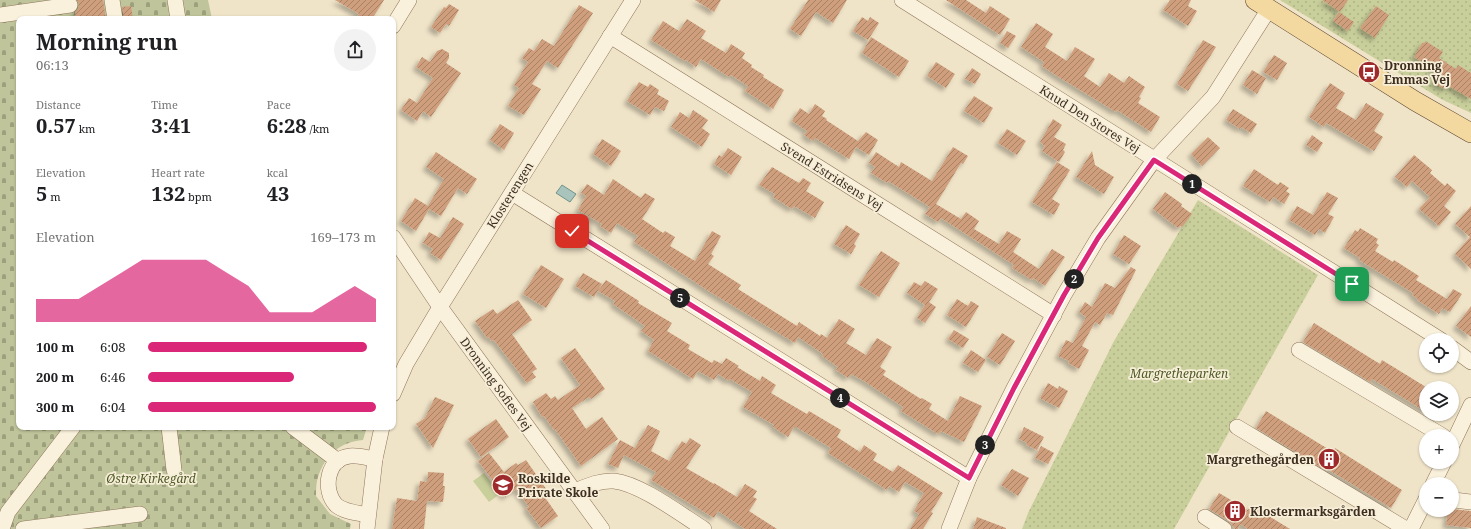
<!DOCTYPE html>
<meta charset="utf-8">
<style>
body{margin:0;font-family:"Noto Serif",serif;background:#f2f2f2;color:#202124;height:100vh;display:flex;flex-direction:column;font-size:15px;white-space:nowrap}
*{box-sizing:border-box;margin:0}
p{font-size:13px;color:#757577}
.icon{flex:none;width:22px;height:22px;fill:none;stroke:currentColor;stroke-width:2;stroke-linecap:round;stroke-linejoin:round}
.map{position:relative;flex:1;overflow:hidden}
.panel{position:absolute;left:16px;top:16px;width:380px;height:414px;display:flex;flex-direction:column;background:#fff;border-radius:8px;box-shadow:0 1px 3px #0004}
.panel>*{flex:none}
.tools{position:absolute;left:1419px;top:333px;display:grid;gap:8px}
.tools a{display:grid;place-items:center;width:40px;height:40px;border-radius:50%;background:#fff;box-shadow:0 1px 3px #0004;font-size:20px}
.pin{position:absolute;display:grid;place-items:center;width:34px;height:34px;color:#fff;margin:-17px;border-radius:8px;box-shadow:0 2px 6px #0006}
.km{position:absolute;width:20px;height:20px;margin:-10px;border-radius:50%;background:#222;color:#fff;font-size:11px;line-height:20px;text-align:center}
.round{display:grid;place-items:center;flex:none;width:42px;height:42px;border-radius:21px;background:#f2f2f2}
.head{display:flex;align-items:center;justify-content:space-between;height:68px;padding:0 20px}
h1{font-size:22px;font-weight:700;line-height:30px}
.figures{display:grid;grid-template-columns:repeat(3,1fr);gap:6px;height:68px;padding:4px 20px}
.figures div{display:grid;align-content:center}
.figures b{font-size:20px;font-weight:700}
.figures small{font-size:11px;font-weight:400}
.figures p{font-size:11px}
.chart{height:112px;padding:8px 20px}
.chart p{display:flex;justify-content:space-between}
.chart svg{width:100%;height:72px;margin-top:4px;fill:#db2777;opacity:.7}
ul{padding:0 20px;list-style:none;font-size:13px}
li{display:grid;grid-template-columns:64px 48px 1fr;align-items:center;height:30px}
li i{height:10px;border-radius:5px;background:#db2777}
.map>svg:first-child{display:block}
.grass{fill:url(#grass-dots)}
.cemetery{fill:url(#cemetery-stones)}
.pitch{fill:#c9cf9b}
.water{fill:#a9c4bc;stroke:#6f938a}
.building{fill:url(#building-hatch);filter:url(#shadow)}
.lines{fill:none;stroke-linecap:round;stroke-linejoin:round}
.minor-casing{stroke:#8d765c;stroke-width:16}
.major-casing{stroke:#5b4430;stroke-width:20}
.minor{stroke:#faf1dc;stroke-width:15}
.major{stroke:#f3d9a0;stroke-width:19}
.route-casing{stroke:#fff;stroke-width:8}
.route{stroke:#db2777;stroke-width:5}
.labels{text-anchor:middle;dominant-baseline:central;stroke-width:3.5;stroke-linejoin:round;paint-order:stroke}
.poi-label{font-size:12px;font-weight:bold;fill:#3d2e20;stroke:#f7eed8;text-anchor:start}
.street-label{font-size:12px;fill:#3d2e20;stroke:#f7eed8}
.park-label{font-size:12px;font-style:italic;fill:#4d5a26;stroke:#f7eed8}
</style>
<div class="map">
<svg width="1471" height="529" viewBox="0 0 1471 529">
<defs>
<pattern id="grass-dots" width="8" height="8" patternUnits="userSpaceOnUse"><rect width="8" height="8" fill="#c9cf9b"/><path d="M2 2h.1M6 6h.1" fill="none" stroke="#aeb285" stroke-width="1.8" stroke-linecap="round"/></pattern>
<pattern id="cemetery-stones" width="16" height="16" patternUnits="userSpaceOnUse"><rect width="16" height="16" fill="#bfc49a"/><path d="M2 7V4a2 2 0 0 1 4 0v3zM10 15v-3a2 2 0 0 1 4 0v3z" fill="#9ca07d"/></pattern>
<pattern id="building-hatch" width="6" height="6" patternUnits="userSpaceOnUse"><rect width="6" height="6" fill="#cf9f7d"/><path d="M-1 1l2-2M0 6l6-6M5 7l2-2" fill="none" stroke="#a98266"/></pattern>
<filter id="shadow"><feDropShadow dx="-3.5" dy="3.5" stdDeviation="2" flood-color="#0004"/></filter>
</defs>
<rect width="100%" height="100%" fill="#f0e4c8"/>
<g class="grass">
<path d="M1280,0H1471V113L1441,99Z"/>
<path d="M1198,200L1318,275L1174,529H1022L1028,513L1114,341Z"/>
</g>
<path class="cemetery" d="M0,0H208L212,19H19V427H367L363,440C340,442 325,455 318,477C316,483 316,490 316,496L330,514L351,524L350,529H0Z"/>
<path class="pitch" d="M484,473L500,494L489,502L473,481Z"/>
<path class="water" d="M562,185L576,194L570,202L556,193Z"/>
<g class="building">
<path d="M77,0H103L106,19H76L75,12L78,9L79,4Z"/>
<path d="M335,0H384L372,19H356L359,14Z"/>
<path d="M695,0H721L714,12Z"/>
<path d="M808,0H847L833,23L816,12L801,36L790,29Z"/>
<path d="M946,0H966L986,13L990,6L1010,19L1000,35Z"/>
<path d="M1170,0H1191L1188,6L1197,11L1188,26L1163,10Z"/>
<path d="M1322,0H1348L1340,12Z"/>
<path d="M449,4L459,10L449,26L446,24L440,33L431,27L444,7L446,8Z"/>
<path d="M579,5L593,13L558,68L547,61L532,84L541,89L524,115L508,106L519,88L514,85L528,62L522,58L529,48L534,51L542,39L554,46Z"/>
<path d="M131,6L133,19H124L122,7Z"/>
<path d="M1376,6L1389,15L1375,38L1360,28Z"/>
<path d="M1339,12L1354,22L1348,31L1333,21Z"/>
<path d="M862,17L868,21L870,17L879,23L868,40L853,31Z"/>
<path d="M687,19L706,31L701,38L726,53L731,44L745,53L742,58L752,65L751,67L764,75L763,77L784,90L773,109L745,91L748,86L731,75L729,77L701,59L696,67L686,60L685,61L651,40L663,21L679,31Z"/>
<path d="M1036,23L1053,34L1045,47L1067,61L1075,47L1095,59L1084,76L1100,87L1109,73L1124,83L1129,76L1145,87L1139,97L1141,98L1138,103L1160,117L1151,132L1117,110L1116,112L1057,76L1042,66L1044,62L1021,47Z"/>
<path d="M1007,31L1016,36L1008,48L1000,43Z"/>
<path d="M871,37L909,61L899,77L862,53Z"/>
<path d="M1203,40L1216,47L1188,91L1177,84Z"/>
<path d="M1427,42L1443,52L1439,58L1456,69L1458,65L1471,73V99L1447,85L1445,89L1433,83L1439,73L1414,57L1422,43Z"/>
<path d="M442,49L449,53V58L446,63L461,73L431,117L423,111L417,121L401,110L409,98L417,103L433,78L416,67L422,57L430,62L437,51Z"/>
<path d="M1274,55L1287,63L1277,80L1263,72Z"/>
<path d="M936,62L955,74L946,88L927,76Z"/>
<path d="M972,68L981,74L975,84L965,79Z"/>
<path d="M1252,70L1266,78L1257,94L1243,85Z"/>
<path d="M639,82L648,87L650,84L659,90L657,94L669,101L664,111L655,107L650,115L627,101Z"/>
<path d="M1330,83L1345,93L1336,108L1356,120L1366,103L1384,114L1374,131L1383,137L1374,151L1326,123L1324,127L1309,117Z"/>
<path d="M974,96L993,108L984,123L964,111Z"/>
<path d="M815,104L825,111L822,116L827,119L826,120L858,141L866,132L878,140L869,155L856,147L849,159L815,138L813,141L804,135L807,131L792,121L800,108L809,114Z"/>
<path d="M1233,109L1257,124L1251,133L1241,127L1240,129L1226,120Z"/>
<path d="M693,110L708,120L702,128L710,134L702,147L671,127L680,112L689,118Z"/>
<path d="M1053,119L1062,125L1054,137L1066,144L1063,150L1065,152L1059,162L1042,151L1045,146L1040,142Z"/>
<path d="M500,124L514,133L504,150L490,140Z"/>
<path d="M1007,129L1026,141L1017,155L998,143Z"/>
<path d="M1312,135L1323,143L1317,152L1306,145Z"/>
<path d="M1208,137L1220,148L1202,166L1191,154Z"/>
<path d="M602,139L621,151L611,166L593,154Z"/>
<path d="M953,147L968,156L963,164L961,163L936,204L961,219L966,212L979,221L974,229L999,244L1007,231L1021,239L1013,252L1039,269L1052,249L1065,257L1045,286L1033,278L1032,280L1012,268L1014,265L941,218L938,222L925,214L930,207L888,181L887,183L871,173L875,167L869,163L876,152L899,167L901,162L932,181Z"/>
<path d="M728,148L742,157L731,175L714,164L719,155L722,157Z"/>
<path d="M1092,151L1095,165L1114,177L1104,194L1076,177Z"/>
<path d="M436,152L477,179L467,194L458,188L441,216L429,209L416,231L401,221L415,198L428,206L444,179L426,167Z"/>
<path d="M1414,155L1432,170L1430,173L1445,186L1447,183L1456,191L1444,206L1451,212L1439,226L1419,209L1430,197L1412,181L1407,187L1395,177Z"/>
<path d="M1057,162L1070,170L1052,199L1060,204L1054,215L1032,202Z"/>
<path d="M772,167L799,183L803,178L811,183L806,191L824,202L815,218L794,206L792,209L773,197L775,194L759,185Z"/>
<path d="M1254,169L1278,185L1280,182L1289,188L1286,191L1290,194L1284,204L1273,197L1270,202L1243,186Z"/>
<path d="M613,179L641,198L645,193L655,199L642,219L663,233L665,231L675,237L670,246L695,261L712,231L721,236L711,254L714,256L708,264L741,285L738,289L797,326L799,322L820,336L821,334L827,338L839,319L855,329L846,343L866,355L877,338L892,347L880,367L886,371L883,375L921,399L922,398L932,404L929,409L948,421L960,396L982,406L964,442L941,431L938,434L901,411L903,407L864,381L851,374L848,378L836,370L838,367L822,356L823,354L798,337L795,343L710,292L634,242L638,236L617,223L611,233L600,226L602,224L578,210L586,196L581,193L587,184L604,195Z"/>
<path d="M1165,192L1182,204L1181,206L1192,214L1182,227L1180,226L1178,228L1153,209Z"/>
<path d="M1327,192L1338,198L1328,214L1334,217L1325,233L1319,229L1315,235L1289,220L1297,206L1313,215Z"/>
<path d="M1471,206V269L1455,254L1470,237L1455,224Z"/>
<path d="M453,217L464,224L441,260L430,253L433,249L423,243L429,232L440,238Z"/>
<path d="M846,225L860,234L854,244L856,246L851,254L834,244Z"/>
<path d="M1360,228L1378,239L1376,243L1379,245L1375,251L1393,262L1394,260L1419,276L1416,280L1447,299L1453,289L1462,294L1450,312L1442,308L1439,314L1417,300L1418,299L1412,295L1413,293L1359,260L1360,258L1344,248L1355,230L1358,232Z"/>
<path d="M1124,235L1141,246L1129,264L1113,254Z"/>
<path d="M881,251L900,263L879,297L859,285Z"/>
<path d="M541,265L564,279L546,308L523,294Z"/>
<path d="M1131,267L1136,270L1113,315L1107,313L1100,325L1095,322L1082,346L1089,350L1079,369L1068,363L1069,361L1058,356L1066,340L1073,343L1086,317L1079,312L1085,302L1092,307L1105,283L1115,288Z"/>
<path d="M583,273L602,284L594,297L575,286Z"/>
<path d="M606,280L639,301L638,303L672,323L667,331L690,345L688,349L712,363L714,360L722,364L726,358L739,366L737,367L760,381L762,376L776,385L771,393L807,414L809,411L841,430L837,437L860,452L864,445L877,454L873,460L893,472L898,465L943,493L931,512L933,513L923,529H910L919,514L914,511L924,493L905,482L899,492L889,486L887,490L828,453L831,448L796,427H794L788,437L773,427L774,425L743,407L752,392L730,379L729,381L718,374L714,380L698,371L693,379L648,351L654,340L641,331L645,326L613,304L615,301L598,291Z"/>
<path d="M925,281L938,289L929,302L936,307L925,323L917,318L925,305L907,293L914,282L921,286Z"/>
<path d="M957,299L968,306L971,301L979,306L966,327L947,315Z"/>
<path d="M518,300L532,320L512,334L537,369L532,372L536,377L527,383L494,340L491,341L489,337L487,338L475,321L493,309L497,314Z"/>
<path d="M1471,306V337L1456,326Z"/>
<path d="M1314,323L1380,364L1382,360L1426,387V412L1372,379L1370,382L1303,342Z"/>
<path d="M954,330L969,339L963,348L948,339Z"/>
<path d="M1002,333L1015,341L1000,365L987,357Z"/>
<path d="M575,348L605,389L591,399L589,397L572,408L586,429L602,417L618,439L581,466L555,429L554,430L544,416L542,417L533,402L546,393L551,399L555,396L558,400L580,385L561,358Z"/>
<path d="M971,350L986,360L978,372L963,363Z"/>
<path d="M1048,383L1058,389L1059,386L1068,391L1059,408L1040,398Z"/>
<path d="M435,397L454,405L433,448L416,424L425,418Z"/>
<path d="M1266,411L1333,452L1335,448L1402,490L1391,508L1324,467L1323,469L1256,428Z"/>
<path d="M496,419L509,437L481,457L468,439Z"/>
<path d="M648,425L660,431L651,451L669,461L682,441L686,444L690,438L701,445L686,468L714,484V483L737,497L745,484L757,491L753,497L757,499L749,511L777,529H745L718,511L714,518L651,480L656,472L624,455L618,468L608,464L620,440L635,448Z"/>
<path d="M1024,427L1044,437L1037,450L1026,445L1027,443L1019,439Z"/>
<path d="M1041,446L1054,453L1048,464L1035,458Z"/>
<path d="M489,453L504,472L516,463L518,465L526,460L549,493L544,496L558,516L541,528L526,508L529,507L516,489L505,497L478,461Z"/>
<path d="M1012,469L1029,478L1018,496L1001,485Z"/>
<path d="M428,472L444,473L443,486H445L443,502L427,501L424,529H392L397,498L417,501L420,481L427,482Z"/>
<path d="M1219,493L1248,510L1251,505L1290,529H1248L1240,524L1238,529H1235L1229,521L1209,509Z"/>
<path d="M1452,509L1471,511V528L1446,525L1448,510H1452Z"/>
<path d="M977,517L1006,528V529H973Z"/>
</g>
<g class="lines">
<g class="minor-casing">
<g id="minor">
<path d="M112,0L115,19"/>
<path d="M175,0L178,19"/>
<path d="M902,0L1441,340"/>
<path d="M0,15L70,5"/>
<path d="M393,26L409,0"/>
<path d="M610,36L1054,315"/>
<path d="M512,193L969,478"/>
<path d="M393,237L440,307L602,529"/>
<path d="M1452,348L1471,362"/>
<path d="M1299,350L1443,436"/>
<path d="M393,394L406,364L440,307L633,0"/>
<path d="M169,427L174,470"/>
<path d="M293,427L338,461"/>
<path d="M1237,427L1406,529"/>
<path d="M1452,445L1471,405"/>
<path d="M1433,484L1444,462"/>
<path d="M575,491C587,486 600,480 614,481C641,484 680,514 704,529"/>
<path d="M1454,500L1471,502"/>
<path d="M368,515C358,513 344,512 336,505C322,490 327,458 350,456C358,455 367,458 375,459"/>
<path d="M1205,517L1224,529"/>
<path d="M2,529L8,512L73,427"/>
<path d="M23,529L140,514"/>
<path d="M367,529L375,459L382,427"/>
<path d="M949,529L969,478L1014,388L1064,295L1098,238L1154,160L1213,97L1269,9"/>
<path d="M1411,529L1426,499"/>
</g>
</g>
<g class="major-casing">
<path id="major" d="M1255,0L1415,101L1471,133"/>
</g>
<use href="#minor" class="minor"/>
<use href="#major" class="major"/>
</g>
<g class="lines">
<g class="route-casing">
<path id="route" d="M572,231L969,478L1014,388L1064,295L1098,238L1154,160L1352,284"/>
</g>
<use href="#route" class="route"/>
</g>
<defs>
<g id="bus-disc" transform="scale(1.15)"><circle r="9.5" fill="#9e2a2b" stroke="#f7eed8"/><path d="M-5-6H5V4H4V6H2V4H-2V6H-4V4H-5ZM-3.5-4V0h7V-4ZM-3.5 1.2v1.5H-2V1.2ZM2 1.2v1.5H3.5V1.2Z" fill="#fff"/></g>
<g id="building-disc" transform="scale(1.15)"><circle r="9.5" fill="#9e2a2b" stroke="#f7eed8"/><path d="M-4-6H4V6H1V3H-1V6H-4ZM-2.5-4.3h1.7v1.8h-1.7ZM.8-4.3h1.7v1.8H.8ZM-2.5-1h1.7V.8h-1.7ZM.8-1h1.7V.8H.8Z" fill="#fff"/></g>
<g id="school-disc" transform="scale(1.15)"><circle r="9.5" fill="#9e2a2b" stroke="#f7eed8"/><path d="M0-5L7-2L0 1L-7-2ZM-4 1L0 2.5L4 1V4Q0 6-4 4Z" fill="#fff"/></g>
</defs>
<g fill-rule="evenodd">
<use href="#bus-disc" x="1369" y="72"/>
<use href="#building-disc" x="1329" y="459"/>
<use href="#school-disc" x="503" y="485"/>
<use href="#building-disc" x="1235" y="511"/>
</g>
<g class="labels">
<g class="poi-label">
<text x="1384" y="65">Dronning<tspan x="1384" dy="14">Emmas Vej</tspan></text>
<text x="1314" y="459" text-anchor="end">Margrethegården</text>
<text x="518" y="478">Roskilde<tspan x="518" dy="14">Private Skole</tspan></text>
<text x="1250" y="511">Klostermarksgården</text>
</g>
<g class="street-label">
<text transform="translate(1090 119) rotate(32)">Knud Den Stores Vej</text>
<text transform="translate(832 176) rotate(32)">Svend Estridsens Vej</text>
<text transform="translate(510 195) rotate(-58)">Klosterengen</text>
<text transform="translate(496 384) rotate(54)">Dronning Sofies Vej</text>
</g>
<g class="park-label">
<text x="1179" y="373">Margretheparken</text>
<text x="151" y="478">Østre Kirkegård</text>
</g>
</g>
</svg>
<div class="tools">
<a><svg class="icon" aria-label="locate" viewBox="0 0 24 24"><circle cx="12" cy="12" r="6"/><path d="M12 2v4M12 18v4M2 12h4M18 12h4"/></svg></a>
<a><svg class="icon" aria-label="layers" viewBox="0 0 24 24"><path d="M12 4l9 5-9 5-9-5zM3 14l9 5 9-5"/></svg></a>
<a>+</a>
<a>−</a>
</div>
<div class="pin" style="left:1352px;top:284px;background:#1e9e55"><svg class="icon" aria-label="arrive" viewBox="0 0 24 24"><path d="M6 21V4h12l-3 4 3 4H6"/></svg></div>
<div class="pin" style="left:572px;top:231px;background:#d93025"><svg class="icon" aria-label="check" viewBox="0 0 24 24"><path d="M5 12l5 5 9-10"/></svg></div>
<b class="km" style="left:1192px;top:184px">1</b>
<b class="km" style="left:1074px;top:279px">2</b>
<b class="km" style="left:985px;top:445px">3</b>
<b class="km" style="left:840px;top:398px">4</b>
<b class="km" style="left:680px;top:298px">5</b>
<section class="panel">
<div class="head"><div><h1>Morning run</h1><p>06:13</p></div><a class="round"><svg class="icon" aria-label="share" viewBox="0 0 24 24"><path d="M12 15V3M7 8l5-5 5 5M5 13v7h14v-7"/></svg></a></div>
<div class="figures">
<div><p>Distance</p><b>0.57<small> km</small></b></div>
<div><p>Time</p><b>3:41</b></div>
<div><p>Pace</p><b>6:28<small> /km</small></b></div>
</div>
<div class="figures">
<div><p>Elevation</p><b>5<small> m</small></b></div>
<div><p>Heart rate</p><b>132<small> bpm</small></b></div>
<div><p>kcal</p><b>43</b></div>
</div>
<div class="chart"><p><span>Elevation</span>169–173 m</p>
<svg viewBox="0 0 160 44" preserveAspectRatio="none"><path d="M0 44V30L10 30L20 30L30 22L40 14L50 6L60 6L70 6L80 6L90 14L100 22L110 38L120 38L130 38L140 30L150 22L160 30V44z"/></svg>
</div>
<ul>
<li><b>100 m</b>6:08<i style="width:96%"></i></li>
<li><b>200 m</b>6:46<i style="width:64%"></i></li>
<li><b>300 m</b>6:04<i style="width:100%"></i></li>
</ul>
</section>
</div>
